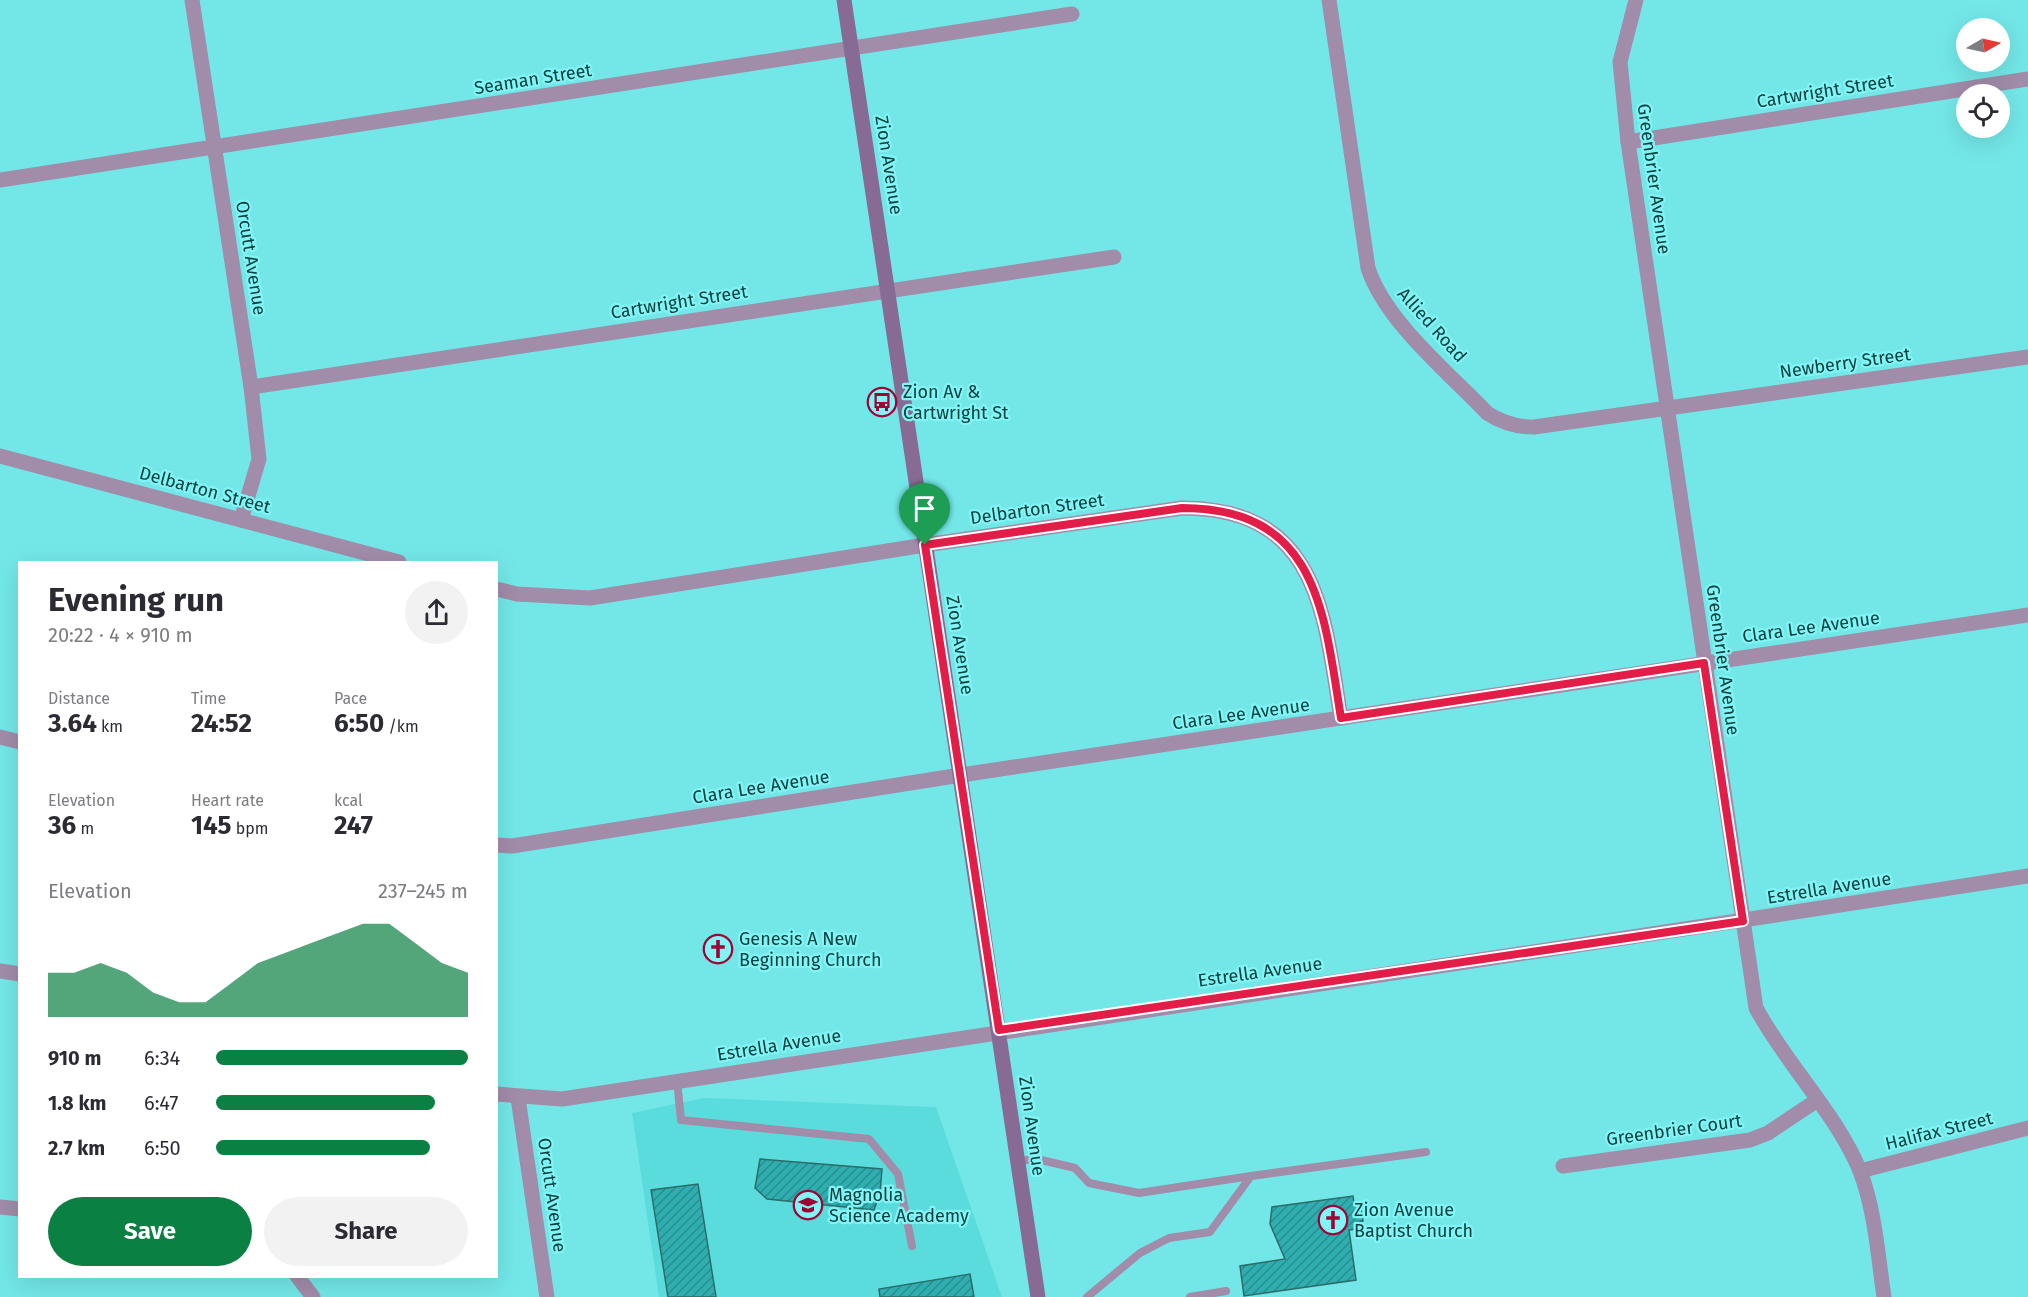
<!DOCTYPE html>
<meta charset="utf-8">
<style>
body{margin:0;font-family:"Fira Sans",sans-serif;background:#f2f2f3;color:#2b2b33;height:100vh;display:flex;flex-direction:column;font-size:22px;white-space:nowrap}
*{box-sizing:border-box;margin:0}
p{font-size:20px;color:#7c7c81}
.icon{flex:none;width:33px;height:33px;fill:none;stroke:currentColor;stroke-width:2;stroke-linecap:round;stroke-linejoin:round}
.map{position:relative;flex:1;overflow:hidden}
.sheet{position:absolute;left:18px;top:561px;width:480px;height:717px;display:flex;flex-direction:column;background:#fff;border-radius:0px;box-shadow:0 6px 24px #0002}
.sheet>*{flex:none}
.needle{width:39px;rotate:81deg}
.buttons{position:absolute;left:1956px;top:18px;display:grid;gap:12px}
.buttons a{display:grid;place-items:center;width:54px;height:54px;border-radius:50%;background:#fff;box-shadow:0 6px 24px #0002;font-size:30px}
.pin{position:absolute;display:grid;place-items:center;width:51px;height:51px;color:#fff;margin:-62px -26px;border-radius:50% 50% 50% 0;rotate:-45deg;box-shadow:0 0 6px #0007}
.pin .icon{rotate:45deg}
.round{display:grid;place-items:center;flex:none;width:63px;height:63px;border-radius:32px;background:#f2f2f3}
.head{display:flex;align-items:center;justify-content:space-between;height:102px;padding:0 30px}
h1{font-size:33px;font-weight:700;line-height:45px}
.figures{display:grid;grid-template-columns:repeat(3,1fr);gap:9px;height:102px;padding:6px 30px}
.figures div{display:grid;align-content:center}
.figures b{font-size:26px;font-weight:700}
.figures small{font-size:16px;font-weight:400}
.figures p{font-size:16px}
.chart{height:168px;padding:12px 30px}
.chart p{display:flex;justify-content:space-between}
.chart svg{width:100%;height:108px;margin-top:6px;fill:#0b8043;opacity:.7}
.primary-button{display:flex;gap:12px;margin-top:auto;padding:12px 30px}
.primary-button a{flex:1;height:69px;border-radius:36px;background:#0b8043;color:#fff;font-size:24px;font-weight:700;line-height:69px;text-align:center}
.primary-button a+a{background:#f2f2f3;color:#2b2b33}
ul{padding:0 30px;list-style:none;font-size:20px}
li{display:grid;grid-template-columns:96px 72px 1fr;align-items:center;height:45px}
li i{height:15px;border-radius:8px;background:#0b8043}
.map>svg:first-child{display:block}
.built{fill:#5adcdc}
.building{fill:url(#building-hatch);stroke:#2d6b6b;stroke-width:1.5}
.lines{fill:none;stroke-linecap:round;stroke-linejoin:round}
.service{stroke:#a18ca9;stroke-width:8}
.minor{stroke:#a18ca9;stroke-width:15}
.tertiary{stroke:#a18ca9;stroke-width:15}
.secondary{stroke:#886b95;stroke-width:15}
.route-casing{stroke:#fff;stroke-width:12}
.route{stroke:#e11d48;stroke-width:8}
.labels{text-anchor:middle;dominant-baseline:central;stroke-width:4.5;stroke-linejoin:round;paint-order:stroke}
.street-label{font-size:18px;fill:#0a4040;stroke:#81f5f5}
.poi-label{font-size:18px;fill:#0a4040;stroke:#81f5f5;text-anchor:start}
</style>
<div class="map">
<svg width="2028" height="1297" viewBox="0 0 2028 1297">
<defs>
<pattern id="building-hatch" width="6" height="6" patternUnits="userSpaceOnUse" patternTransform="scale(1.5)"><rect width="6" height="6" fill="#30aeaf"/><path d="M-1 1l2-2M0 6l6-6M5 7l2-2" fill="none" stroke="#278f90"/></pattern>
</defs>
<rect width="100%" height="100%" fill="#73e7e8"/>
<path class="built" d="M704,1098L936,1107L1002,1297H659L632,1113Z"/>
<g class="building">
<path d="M760,1159L882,1169L880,1192L874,1210L767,1199L755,1188Z"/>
<path d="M698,1184L716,1297H668L651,1190Z"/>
<path d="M1353,1196L1354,1203L1360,1202L1363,1221L1356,1222L1357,1229L1349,1230L1356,1280L1244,1296L1240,1266L1285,1259L1270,1224L1272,1207Z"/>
<path d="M970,1274L974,1297H880L879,1289Z"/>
</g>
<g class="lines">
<g class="service">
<path d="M677,1080L681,1120L869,1139L898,1174L912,1246"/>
<path d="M1018,1161L1037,1159L1075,1168L1089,1183L1139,1193L1251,1176L1210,1232L1169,1238L1140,1253L1087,1297"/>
<path d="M1251,1176L1426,1152"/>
<path d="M1190,1297L1226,1291"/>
</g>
<g class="minor">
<path d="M192,0L251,387L259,459L241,520"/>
<path d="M1329,0L1368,268C1385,321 1449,373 1487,413C1502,423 1516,427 1534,427L2028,357"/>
<path d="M1628,142L2028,79"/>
<path d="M0,180L1072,14"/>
<path d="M251,387L1114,257"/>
<path d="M0,456L399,562"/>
<path d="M496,589L517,594L590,598L925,545L1182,508C1319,508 1324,614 1341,718"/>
<path d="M0,737L20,742"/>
<path d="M496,845L512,846L961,775L2028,615"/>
<path d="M0,971L20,974"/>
<path d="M496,1094L562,1099C1051,1021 1540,953 2028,876"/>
<path d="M518,1098L547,1297"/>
<path d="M1563,1166L1750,1140L1768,1133L1816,1101"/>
<path d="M1860,1171L2028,1128"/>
<path d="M0,1207L20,1209"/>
<path d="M297,1276L313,1297"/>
</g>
<path class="tertiary" d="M1636,0L1620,62L1628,142L1756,1008C1786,1064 1836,1113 1860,1171C1875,1210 1878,1256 1884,1297"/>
<path class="secondary" d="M844,0L1038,1297"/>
</g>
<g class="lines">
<g class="route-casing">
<path id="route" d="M1182,508C1319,508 1324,614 1341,718L1704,663L1743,921L999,1030L925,545Z"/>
</g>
<use href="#route" class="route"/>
</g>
<defs>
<g id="bus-ring" transform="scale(1.5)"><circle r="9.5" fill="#81f5f5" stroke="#a20233" stroke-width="1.5"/><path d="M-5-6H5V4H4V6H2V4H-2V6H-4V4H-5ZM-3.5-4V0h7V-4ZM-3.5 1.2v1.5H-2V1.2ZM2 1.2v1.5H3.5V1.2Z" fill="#a20233"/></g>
<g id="church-ring" transform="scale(1.5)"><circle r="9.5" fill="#81f5f5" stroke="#a20233" stroke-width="1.5"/><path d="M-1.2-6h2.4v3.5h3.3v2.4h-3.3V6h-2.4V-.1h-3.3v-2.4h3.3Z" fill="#a20233"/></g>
<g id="school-ring" transform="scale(1.5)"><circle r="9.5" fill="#81f5f5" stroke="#a20233" stroke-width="1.5"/><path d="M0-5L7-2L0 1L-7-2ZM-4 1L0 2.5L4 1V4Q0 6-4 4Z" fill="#a20233"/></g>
</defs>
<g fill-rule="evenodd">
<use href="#bus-ring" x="882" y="402"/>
<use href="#church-ring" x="718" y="949"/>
<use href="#school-ring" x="808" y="1205"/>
<use href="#church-ring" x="1333" y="1220"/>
</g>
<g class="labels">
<g class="street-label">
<text transform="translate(533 79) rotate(-9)">Seaman Street</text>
<text transform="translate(1825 91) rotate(-9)">Cartwright Street</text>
<text transform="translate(889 165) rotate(81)">Zion Avenue</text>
<text transform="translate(1654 179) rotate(82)">Greenbrier Avenue</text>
<text transform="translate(251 258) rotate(81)">Orcutt Avenue</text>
<text transform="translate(679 302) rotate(-9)">Cartwright Street</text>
<text transform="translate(1432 325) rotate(48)">Allied Road</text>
<text transform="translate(1845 363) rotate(-8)">Newberry Street</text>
<text transform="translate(205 490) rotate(15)">Delbarton Street</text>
<text transform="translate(1037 509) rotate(-8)">Delbarton Street</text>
<text transform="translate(1811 627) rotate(-8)">Clara Lee Avenue</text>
<text transform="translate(960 645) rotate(81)">Zion Avenue</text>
<text transform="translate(1723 660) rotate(82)">Greenbrier Avenue</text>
<text transform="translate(1241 714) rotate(-8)">Clara Lee Avenue</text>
<text transform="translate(761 787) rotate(-9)">Clara Lee Avenue</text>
<text transform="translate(1829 888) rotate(-9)">Estrella Avenue</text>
<text transform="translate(1260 972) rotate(-8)">Estrella Avenue</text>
<text transform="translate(779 1045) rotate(-9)">Estrella Avenue</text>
<text transform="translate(1032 1126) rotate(82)">Zion Avenue</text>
<text transform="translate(1674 1130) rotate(-8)">Greenbrier Court</text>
<text transform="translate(1939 1131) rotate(-14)">Halifax Street</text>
<text transform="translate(552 1195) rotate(82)">Orcutt Avenue</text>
</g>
<g class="poi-label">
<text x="903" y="392">Zion Av &amp;<tspan x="903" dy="21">Cartwright St</tspan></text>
<text x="739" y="939">Genesis A New<tspan x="739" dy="21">Beginning Church</tspan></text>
<text x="829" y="1195">Magnolia<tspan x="829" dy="21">Science Academy</tspan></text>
<text x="1354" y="1210">Zion Avenue<tspan x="1354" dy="21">Baptist Church</tspan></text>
</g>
</g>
</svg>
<div class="buttons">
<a><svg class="needle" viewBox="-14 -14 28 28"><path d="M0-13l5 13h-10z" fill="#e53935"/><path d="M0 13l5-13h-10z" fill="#7c7c81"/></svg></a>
<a><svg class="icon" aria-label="locate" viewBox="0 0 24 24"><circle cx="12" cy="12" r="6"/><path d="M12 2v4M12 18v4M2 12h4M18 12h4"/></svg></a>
</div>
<div class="pin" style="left:925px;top:545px;background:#1e9e55"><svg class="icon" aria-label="arrive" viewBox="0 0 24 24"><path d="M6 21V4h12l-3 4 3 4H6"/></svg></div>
<section class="sheet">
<div class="head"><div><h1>Evening run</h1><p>20:22 · 4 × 910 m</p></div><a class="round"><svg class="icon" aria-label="share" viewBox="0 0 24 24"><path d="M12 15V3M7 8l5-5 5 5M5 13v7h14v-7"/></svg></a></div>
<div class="figures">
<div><p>Distance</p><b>3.64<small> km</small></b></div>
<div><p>Time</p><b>24:52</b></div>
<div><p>Pace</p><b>6:50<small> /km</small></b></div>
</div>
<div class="figures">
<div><p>Elevation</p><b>36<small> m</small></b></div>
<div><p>Heart rate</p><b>145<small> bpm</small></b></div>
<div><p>kcal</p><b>247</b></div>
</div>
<div class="chart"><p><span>Elevation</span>237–245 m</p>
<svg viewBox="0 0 160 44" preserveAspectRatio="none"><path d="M0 44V26L10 26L20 22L30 26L40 34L50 38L60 38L70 30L80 22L90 18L100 14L110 10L120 6L130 6L140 14L150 22L160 26V44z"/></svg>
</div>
<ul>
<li><b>910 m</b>6:34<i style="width:100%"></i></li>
<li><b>1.8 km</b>6:47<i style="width:87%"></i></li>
<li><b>2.7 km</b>6:50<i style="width:85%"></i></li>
</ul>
<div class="primary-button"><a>Save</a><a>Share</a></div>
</section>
</div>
